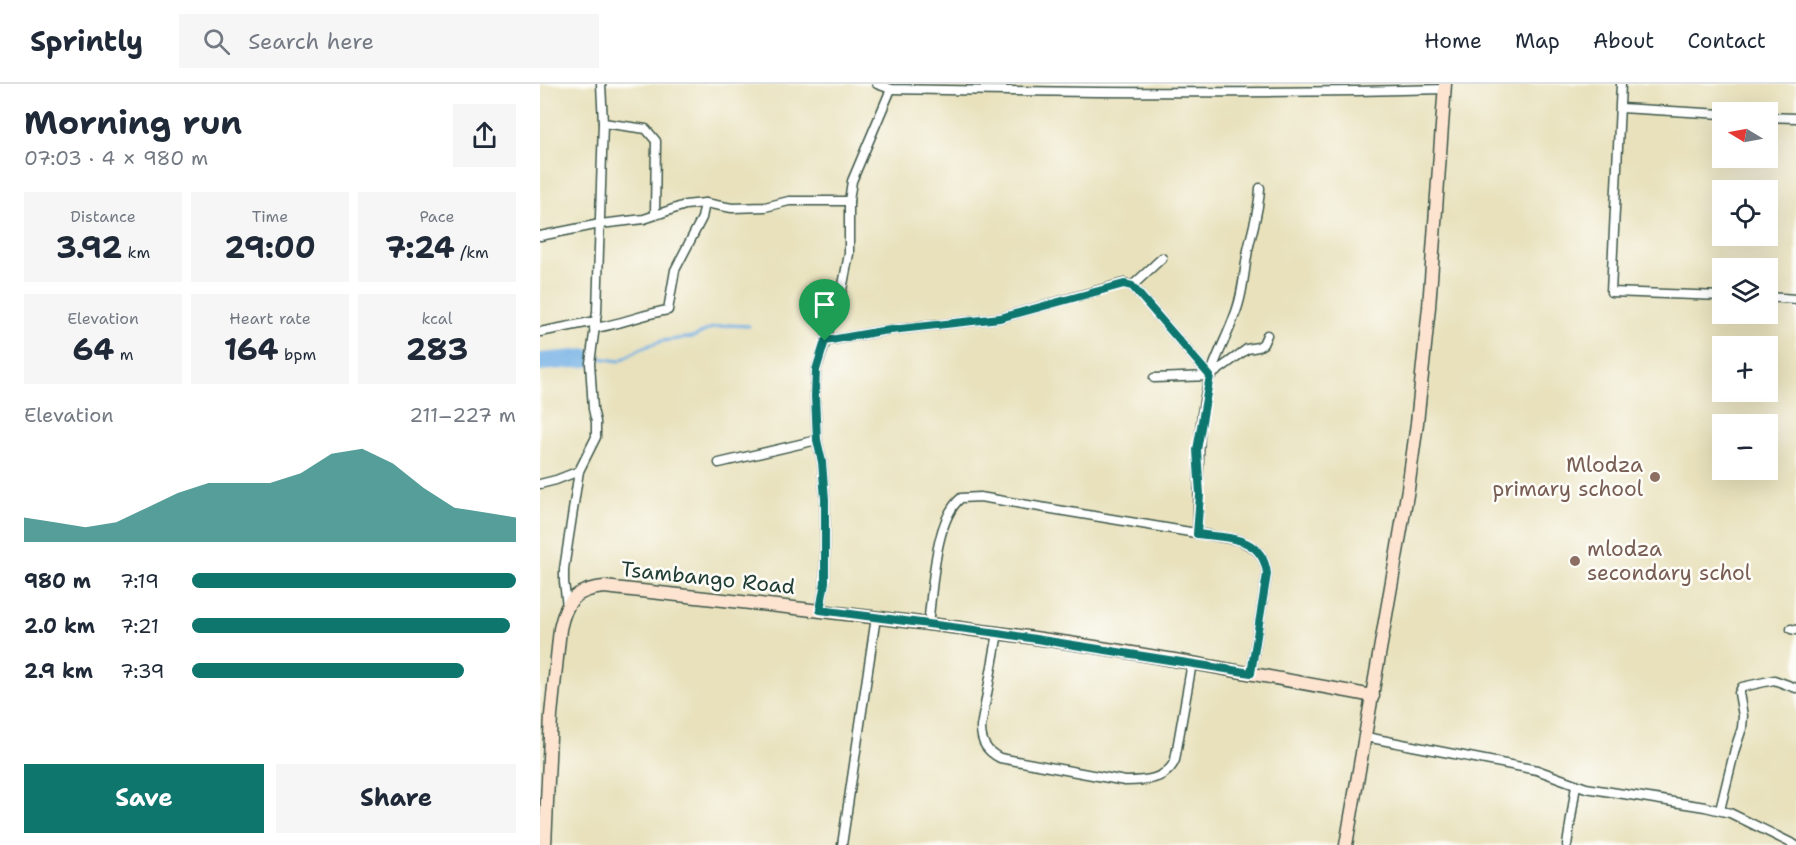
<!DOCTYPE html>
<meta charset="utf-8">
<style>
body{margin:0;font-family:"Shantell Sans",sans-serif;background:#f6f6f7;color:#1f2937;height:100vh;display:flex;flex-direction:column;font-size:22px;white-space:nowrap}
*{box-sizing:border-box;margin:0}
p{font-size:20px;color:#747a83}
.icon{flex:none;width:33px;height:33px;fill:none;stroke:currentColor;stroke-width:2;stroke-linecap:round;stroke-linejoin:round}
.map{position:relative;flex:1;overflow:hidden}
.side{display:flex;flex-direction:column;background:#fff;width:540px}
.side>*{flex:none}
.needle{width:39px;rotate:280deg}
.buttons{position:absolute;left:1172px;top:18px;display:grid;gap:12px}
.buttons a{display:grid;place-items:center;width:66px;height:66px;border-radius:0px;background:#fff;box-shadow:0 6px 24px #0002;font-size:30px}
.pin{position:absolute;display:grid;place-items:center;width:51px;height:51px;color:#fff;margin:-62px -26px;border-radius:50% 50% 50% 0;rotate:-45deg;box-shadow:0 0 6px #0007}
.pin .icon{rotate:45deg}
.round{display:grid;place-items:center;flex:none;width:63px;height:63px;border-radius:0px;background:#f6f6f7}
.head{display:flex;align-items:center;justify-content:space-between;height:102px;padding:0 24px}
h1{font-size:33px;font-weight:700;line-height:45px}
.figures{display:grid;grid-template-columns:repeat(3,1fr);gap:9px;height:102px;padding:6px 24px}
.figures div{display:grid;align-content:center;border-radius:0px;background:#f6f6f7;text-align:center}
.figures b{font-size:30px;font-weight:700}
.figures small{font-size:16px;font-weight:400}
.figures p{font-size:16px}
.chart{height:168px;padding:12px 24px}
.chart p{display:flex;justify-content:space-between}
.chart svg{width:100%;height:108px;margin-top:6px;fill:#0f766e;opacity:.7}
.primary-button{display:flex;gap:12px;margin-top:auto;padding:12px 24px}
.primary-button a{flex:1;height:69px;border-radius:0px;background:#0f766e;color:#fff;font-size:24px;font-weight:700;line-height:69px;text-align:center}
.primary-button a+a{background:#f6f6f7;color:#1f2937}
ul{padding:0 24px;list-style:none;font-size:20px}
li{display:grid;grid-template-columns:96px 72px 1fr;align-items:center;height:45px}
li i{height:15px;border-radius:8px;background:#0f766e}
header{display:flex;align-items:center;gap:36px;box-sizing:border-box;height:84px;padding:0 30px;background:#fff;border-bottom:2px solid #e0e1e3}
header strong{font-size:28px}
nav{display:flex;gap:33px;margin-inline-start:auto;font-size:21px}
.search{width:420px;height:54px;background:#f6f6f7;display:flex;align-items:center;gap:15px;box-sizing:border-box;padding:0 21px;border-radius:0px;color:#747a83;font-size:22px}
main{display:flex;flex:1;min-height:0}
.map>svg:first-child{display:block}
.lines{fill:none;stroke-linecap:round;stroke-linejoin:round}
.stream{stroke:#71afe4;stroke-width:3}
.river{stroke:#71afe4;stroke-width:18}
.street-casing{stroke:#3d5648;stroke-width:11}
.secondary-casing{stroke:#3d5648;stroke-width:15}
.street{stroke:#fff;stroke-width:8}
.secondary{stroke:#fde4d0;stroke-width:12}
.route-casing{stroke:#fff;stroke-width:12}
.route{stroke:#0f766e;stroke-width:8}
.education-dot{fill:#8d6e63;stroke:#fdfcf7;stroke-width:2}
.labels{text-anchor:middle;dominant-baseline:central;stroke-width:5;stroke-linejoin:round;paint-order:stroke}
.education-label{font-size:21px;fill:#785e54;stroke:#fdfcf7;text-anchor:end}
.street-label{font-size:21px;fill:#1f3d34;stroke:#fdfcf7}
</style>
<header>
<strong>Sprintly</strong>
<div class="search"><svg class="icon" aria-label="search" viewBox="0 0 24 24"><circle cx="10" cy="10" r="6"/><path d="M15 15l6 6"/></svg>Search here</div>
<nav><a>Home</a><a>Map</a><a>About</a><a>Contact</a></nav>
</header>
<main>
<section class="side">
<div class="head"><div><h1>Morning run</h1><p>07:03 · 4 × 980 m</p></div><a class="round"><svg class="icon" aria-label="share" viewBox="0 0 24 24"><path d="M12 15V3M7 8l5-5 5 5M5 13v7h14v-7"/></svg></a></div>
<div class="figures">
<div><p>Distance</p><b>3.92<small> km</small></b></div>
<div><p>Time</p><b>29:00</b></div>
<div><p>Pace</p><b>7:24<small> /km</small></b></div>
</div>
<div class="figures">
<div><p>Elevation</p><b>64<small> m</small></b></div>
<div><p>Heart rate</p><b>164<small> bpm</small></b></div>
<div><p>kcal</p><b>283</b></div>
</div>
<div class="chart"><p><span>Elevation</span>211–227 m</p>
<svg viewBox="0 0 160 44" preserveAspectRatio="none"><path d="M0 44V34L10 36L20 38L30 36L40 30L50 24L60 20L70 20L80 20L90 16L100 8L110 6L120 12L130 22L140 30L150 32L160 34V44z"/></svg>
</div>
<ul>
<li><b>980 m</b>7:19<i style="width:100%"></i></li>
<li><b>2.0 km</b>7:21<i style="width:98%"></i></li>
<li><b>2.9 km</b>7:39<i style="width:84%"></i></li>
</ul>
<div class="primary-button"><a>Save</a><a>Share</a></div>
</section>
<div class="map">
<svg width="1256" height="761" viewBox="0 0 1256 761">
<rect width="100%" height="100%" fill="#fdfcf7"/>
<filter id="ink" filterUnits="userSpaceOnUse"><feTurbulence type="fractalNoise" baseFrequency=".0167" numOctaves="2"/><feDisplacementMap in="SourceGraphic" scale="12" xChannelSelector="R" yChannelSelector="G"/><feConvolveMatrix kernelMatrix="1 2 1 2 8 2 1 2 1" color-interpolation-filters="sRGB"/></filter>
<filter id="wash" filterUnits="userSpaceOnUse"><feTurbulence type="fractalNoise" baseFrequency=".008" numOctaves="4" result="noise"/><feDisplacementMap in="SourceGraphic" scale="24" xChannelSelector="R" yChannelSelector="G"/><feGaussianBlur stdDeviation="1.35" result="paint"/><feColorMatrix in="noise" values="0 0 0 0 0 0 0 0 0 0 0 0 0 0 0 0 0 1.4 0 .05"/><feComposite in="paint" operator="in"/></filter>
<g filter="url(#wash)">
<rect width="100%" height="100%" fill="#e8e1bc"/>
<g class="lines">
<path class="stream" d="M53,273L79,277L102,264L122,257L153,253L172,244L189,241L209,242"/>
<path class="river" d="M0,278L47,274"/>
</g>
</g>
<g filter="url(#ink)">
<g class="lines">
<g class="street-casing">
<g id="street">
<path d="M337,0L351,5C536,9 720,10 905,5"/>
<path d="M1081,0L1071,208L1182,212"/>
<path d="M1081,24L1182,30"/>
<path d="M1227,33L1256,34"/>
<path d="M63,39L106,45L116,57L115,131"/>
<path d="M0,152L60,140L104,135L145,121L165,119L192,124L225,123L249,117H309"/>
<path d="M592,202L622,174"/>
<path d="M1227,213L1256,215"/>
<path d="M54,244C79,241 103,230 128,226L135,186L162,134L165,119"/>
<path d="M0,248L56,237"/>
<path d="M286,257L290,240L301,211L309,170V117L312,97L351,5"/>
<path d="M614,294L670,292L707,265L718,263L723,260L727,251"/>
<path d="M179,379L277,356"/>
<path d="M0,400L16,396L39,387"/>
<path d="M657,450C661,397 654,344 670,292C676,272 687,253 694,233C703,212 704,188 708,166C713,143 719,128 720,104"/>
<path d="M27,522L24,498V485L39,387L56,353V338L53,325L50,279L57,228L63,39L61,0"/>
<path d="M280,526L285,498V415L282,378L277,356L275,312L276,286L286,257L342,247L460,234L584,199L592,202L670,292"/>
<path d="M388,540C393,506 394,436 421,414L440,413L698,456C716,463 725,471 727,490L711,589"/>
<path d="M1251,545L1256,546"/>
<path d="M458,549L441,643C441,658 446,667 460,674L585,697C604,697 627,696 635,676L652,579"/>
<path d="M826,653L997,686L1046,704L1165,723L1190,729L1255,761"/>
<path d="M1180,726L1195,665L1202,644L1203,632L1199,609L1202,603L1234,596L1256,604"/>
<path d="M302,761L336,533"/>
<path d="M1027,761L1036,701"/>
</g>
</g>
<g class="secondary-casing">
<g id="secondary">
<path d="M5,761L11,631L20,545C26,517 34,506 64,503C195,517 326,531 457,549C583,565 708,589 833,612"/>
<path d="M806,761L868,405L877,339L889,223L905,0"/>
</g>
</g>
<use href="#street" class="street"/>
<use href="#secondary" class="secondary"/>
</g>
</g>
<g class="lines" filter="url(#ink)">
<g class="route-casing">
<path id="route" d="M584,200L592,202L670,292L657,366L660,411L657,450C687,454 723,452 727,490L711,589L458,549L280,526L285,498V415L282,378L277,356L275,312L276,286L285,257L342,247L460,234Z"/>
</g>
<use href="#route" class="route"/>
</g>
<g class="education-dot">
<circle cx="1115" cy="393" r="6"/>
<circle cx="1035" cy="477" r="6"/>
</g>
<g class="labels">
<g class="education-label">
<text x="1103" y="381">Mlodza<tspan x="1103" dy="24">primary school</tspan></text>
<text x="1047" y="465" text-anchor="start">mlodza<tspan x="1047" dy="24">secondary schol</tspan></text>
</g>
<g class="street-label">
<text transform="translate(168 494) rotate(6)">Tsambango Road</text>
</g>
</g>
</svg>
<div class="buttons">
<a><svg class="needle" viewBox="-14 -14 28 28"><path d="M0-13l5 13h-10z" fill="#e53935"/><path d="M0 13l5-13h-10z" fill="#747a83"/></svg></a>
<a><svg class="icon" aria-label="locate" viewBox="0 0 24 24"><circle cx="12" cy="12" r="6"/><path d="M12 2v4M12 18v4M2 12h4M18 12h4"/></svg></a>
<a><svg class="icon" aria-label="layers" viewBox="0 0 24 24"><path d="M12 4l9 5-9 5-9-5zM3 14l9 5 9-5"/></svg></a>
<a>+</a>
<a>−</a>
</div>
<div class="pin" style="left:285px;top:257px;background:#1e9e55"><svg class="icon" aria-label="arrive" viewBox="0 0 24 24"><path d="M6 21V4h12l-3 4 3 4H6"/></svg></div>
</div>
</main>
